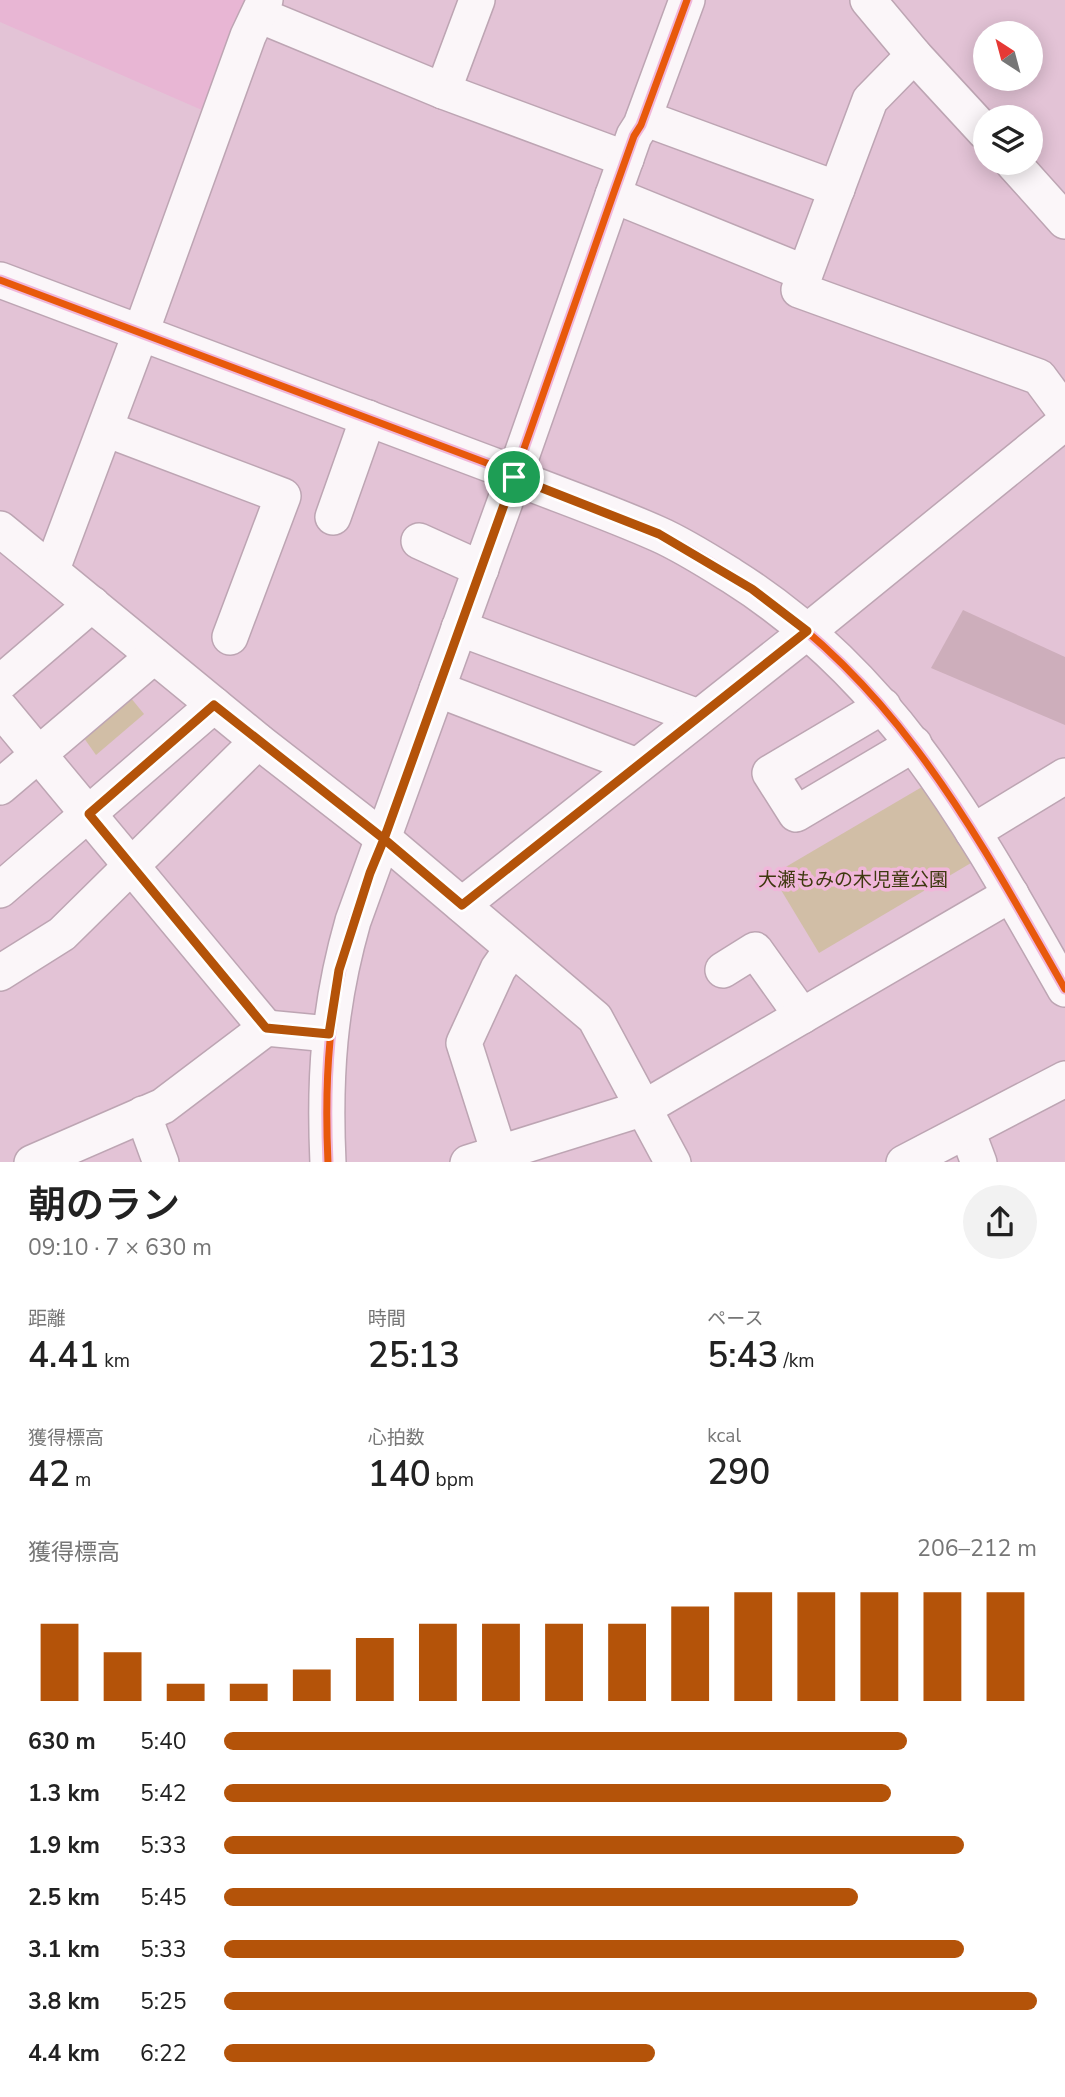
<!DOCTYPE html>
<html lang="ja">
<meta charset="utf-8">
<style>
body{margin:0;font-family:"Nunito Sans","Noto Sans JP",sans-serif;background:#f2f2f2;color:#222;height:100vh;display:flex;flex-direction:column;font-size:26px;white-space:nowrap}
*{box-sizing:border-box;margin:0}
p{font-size:23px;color:#767676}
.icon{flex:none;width:38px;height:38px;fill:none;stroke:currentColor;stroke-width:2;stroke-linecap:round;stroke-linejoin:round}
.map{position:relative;height:1162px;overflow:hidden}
.panel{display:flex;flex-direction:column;background:#fff;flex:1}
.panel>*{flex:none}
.needle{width:46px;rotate:324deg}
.buttons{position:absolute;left:973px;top:21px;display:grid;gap:14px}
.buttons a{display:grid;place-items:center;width:70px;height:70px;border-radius:50%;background:#fff;box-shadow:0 4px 18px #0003;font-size:35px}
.pin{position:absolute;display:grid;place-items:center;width:60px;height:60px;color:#fff;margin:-30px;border:4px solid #fff;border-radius:50%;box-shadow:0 2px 7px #0007}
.round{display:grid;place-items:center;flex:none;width:74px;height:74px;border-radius:37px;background:#f2f2f2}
.summary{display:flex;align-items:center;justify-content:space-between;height:119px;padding:0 28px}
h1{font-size:38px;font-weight:600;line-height:52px}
.metrics{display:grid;grid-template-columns:repeat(3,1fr);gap:10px;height:119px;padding:7px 28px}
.metrics div{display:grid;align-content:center}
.metrics b{font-size:35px;font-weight:600}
.metrics small{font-size:19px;font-weight:400}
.metrics p{font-size:19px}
.chart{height:196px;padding:14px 28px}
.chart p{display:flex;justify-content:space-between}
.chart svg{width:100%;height:126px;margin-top:7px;stroke:#b45309;stroke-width:6}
ul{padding:0 28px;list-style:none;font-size:23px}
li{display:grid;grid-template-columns:112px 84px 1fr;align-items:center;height:52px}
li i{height:18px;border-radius:9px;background:#b45309}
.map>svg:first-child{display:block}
.built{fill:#e8b6d4}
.green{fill:#d1bea6}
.building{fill:#cdaebb}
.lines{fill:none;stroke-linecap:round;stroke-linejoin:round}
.minor-casing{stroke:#bda5b3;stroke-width:38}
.minor{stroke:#fbf6f9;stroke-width:35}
.cycleway-casing{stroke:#f0b6da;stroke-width:11}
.cycleway{stroke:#e8590c;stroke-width:7}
.route-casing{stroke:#fff;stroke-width:14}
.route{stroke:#b45309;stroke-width:9}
.labels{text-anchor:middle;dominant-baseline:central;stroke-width:7;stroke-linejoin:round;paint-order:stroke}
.park-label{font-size:19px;fill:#3e380f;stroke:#f0b6da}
</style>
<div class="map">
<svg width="1065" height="1163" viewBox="0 0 1065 1163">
<rect width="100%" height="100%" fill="#e3c3d6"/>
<path class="built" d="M0,0H257L211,114L0,22Z"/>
<g class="green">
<path d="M126,692L144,714L96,755L79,731Z"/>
<path d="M927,784L976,860L819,953L772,875Z"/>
</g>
<path class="building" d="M963,610L1065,657V725L931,668Z"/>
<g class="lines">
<g class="minor-casing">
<g id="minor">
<path d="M868,0L914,55L985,132"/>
<path d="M259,15L443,91L626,159"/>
<path d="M914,55L870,100L799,290L1039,377L1065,412"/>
<path d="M443,91L477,0"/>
<path d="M644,118L837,189"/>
<path d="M1013,163L1065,221"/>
<path d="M613,195L805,273"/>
<path d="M0,280L500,468L514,477C562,496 611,513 658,534C683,545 708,561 732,576C894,678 973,828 1065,989"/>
<path d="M106,429L283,496L230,637"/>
<path d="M333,517L368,418"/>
<path d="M0,529L258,741L384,839L595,1018L673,1163"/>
<path d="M419,541L481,569"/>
<path d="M52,569L141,332L248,36L265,0"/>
<path d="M459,628L698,717"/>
<path d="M0,683L92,604"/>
<path d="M437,689L637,766"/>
<path d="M883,706L770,773L796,814L914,744"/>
<path d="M0,708L266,1028"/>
<path d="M0,787L154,656"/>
<path d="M973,832L1065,776"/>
<path d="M0,890L214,705"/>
<path d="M462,905L808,631L1065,422"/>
<path d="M723,970L755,950L802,1016"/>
<path d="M0,973L62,934L258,741"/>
<path d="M143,1114L161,1163"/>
<path d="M967,1131L979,1163"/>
<path d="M499,1153L464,1043L498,969L512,949"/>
<path d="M32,1163L163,1106L266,1028L329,1034"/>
<path d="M328,1163C324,1076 329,1005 353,921L514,477L613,195L634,136L641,125L687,0"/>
<path d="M468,1163L644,1108L1011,894"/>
<path d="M904,1163L1065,1079"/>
</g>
</g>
<use href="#minor" class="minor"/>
<g class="cycleway-casing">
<g id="cycleway">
<path d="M0,280L500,468L514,477C562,496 611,513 658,534C683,545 708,561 732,576C894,678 973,828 1065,989"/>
<path d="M328,1163C324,1076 329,1005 353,921L514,477L613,195L634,136L641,125L687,0"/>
</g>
</g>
<use href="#cycleway" class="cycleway"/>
</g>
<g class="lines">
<g class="route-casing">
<path id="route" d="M514,477L384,839L214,705L89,814L266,1028L329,1034L339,970L370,873L384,839L462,905L807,631L752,589L659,534L514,477"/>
</g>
<use href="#route" class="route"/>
</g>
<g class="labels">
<g class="park-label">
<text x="853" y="880">大瀬もみの木児童公園</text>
</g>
</g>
</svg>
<div class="buttons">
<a><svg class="needle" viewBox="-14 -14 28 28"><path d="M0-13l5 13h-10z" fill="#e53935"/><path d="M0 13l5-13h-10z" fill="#767676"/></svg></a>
<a><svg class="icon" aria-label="layers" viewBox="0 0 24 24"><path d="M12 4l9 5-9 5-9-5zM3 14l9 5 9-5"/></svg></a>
</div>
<div class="pin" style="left:514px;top:477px;background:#1e9e55"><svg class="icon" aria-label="arrive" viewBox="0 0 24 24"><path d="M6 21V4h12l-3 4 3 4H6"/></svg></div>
</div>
<section class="panel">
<div class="summary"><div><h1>朝のラン</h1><p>09:10 · 7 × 630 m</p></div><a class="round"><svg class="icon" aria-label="share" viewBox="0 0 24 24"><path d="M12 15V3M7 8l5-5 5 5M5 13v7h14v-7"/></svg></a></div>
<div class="metrics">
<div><p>距離</p><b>4.41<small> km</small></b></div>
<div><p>時間</p><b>25:13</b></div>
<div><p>ペース</p><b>5:43<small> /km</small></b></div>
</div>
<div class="metrics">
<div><p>獲得標高</p><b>42<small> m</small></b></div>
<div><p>心拍数</p><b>140<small> bpm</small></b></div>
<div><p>kcal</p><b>290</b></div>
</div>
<div class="chart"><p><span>獲得標高</span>206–212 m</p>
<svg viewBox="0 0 160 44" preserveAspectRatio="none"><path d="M5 44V17M15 44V27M25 44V38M35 44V38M45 44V33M55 44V22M65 44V17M75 44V17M85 44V17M95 44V17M105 44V11M115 44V6M125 44V6M135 44V6M145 44V6M155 44V6"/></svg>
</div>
<ul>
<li><b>630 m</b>5:40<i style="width:84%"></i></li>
<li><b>1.3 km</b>5:42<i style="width:82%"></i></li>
<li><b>1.9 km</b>5:33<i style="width:91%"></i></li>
<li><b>2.5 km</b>5:45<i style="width:78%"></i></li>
<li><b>3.1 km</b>5:33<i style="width:91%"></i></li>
<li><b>3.8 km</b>5:25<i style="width:100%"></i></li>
<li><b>4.4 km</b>6:22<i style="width:53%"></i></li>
</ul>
</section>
